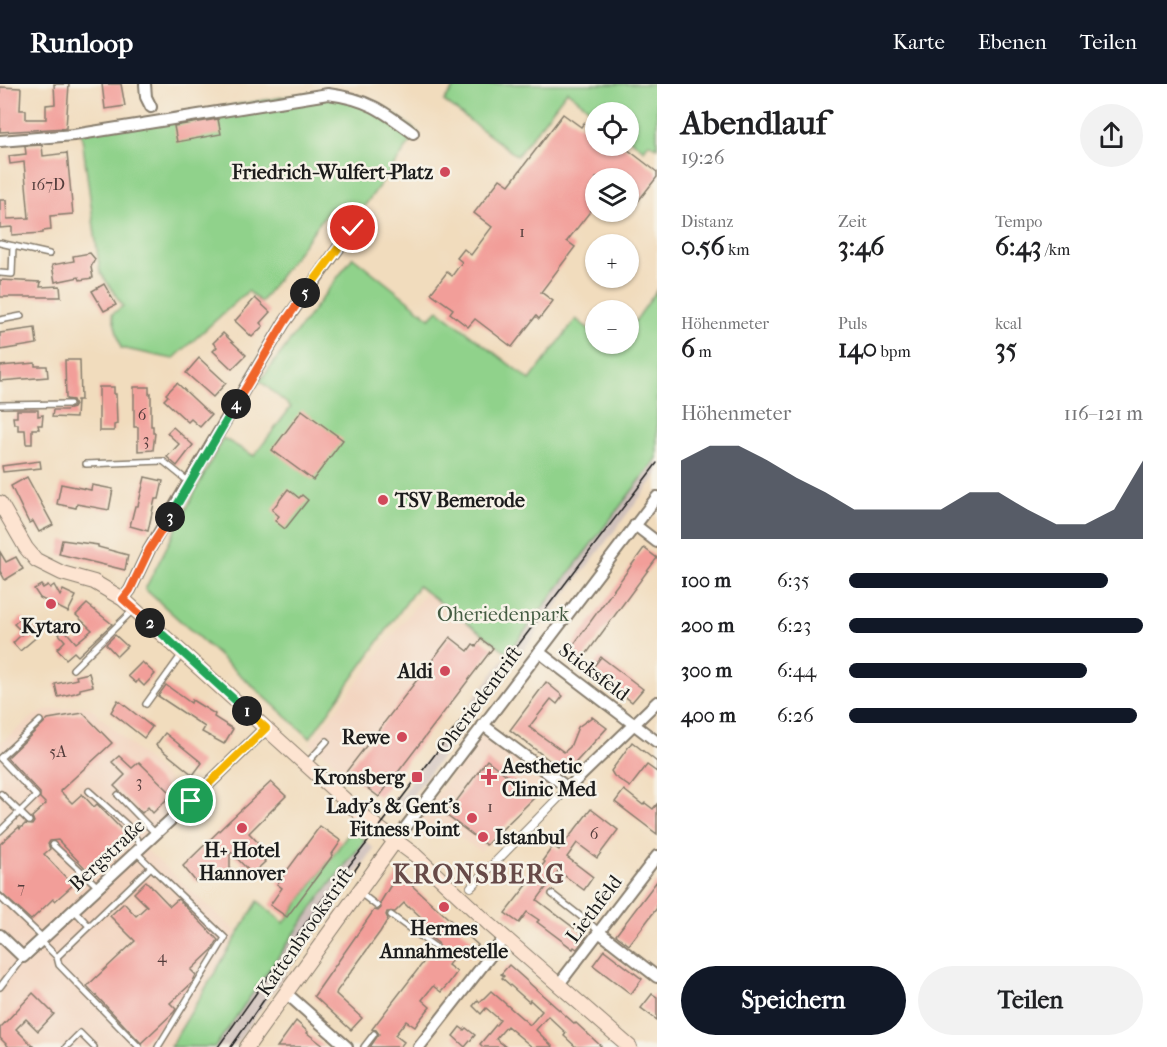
<!DOCTYPE html>
<html lang="de">
<meta charset="utf-8">
<style>
body{margin:0;font-family:"IM FELL French Canon",serif;background:#f2f2f2;color:#202124;height:100vh;display:flex;flex-direction:column;font-size:22px;white-space:nowrap}
*{box-sizing:border-box;margin:0}
p{font-size:20px;color:#757577}
.icon{flex:none;width:33px;height:33px;fill:none;stroke:currentColor;stroke-width:2;stroke-linecap:round;stroke-linejoin:round}
.map{position:relative;flex:1;overflow:hidden}
.sheet{display:flex;flex-direction:column;background:#fff;width:510px}
.sheet>*{flex:none}
.buttons{position:absolute;left:585px;top:18px;display:grid;gap:12px}
.buttons a{display:grid;place-items:center;width:54px;height:54px;border-radius:50%;background:#fff;box-shadow:0 2px 4px #0004;font-size:30px}
.pin{position:absolute;display:grid;place-items:center;width:51px;height:51px;color:#fff;margin:-26px;border:3px solid #fff;border-radius:50%;box-shadow:0 2px 6px #0007}
.km{position:absolute;width:30px;height:30px;margin:-15px;border-radius:50%;background:#222;color:#fff;font-size:16px;line-height:30px;text-align:center}
.round{display:grid;place-items:center;flex:none;width:63px;height:63px;border-radius:32px;background:#f2f2f2}
.headline{display:flex;align-items:center;justify-content:space-between;height:102px;padding:0 24px}
h1{font-size:33px;font-weight:700;line-height:45px}
.figures{display:grid;grid-template-columns:repeat(3,1fr);gap:9px;height:102px;padding:6px 24px}
.figures div{display:grid;align-content:center}
.figures b{font-size:26px;font-weight:700}
.figures small{font-size:16px;font-weight:400}
.figures p{font-size:16px}
.chart{height:168px;padding:12px 24px}
.chart p{display:flex;justify-content:space-between}
.chart svg{width:100%;height:108px;margin-top:6px;fill:#111827;opacity:.7}
.cta{display:flex;gap:12px;margin-top:auto;padding:12px 24px}
.cta a{flex:1;height:69px;border-radius:36px;background:#111827;color:#fff;font-size:24px;font-weight:700;line-height:69px;text-align:center}
.cta a+a{background:#f2f2f2;color:#202124}
ul{padding:0 24px;list-style:none;font-size:20px}
li{display:grid;grid-template-columns:96px 72px 1fr;align-items:center;height:45px}
li i{height:15px;border-radius:8px;background:#111827}
header{display:flex;align-items:center;gap:36px;box-sizing:border-box;height:84px;padding:0 30px;background:#111827;color:#fff}
header strong{font-size:28px}
nav{display:flex;gap:33px;margin-inline-start:auto;font-size:21px}
main{display:flex;flex:1;min-height:0}
.map>svg:first-child{display:block}
.built{fill:#f3d4bf}
.industrial{fill:#cfc0bb}
.green{fill:#90d28b;stroke:#567754;stroke-width:1.5}
.building{fill:#f29e99}
.lines{fill:none;stroke-linecap:round;stroke-linejoin:round}
.service-casing{stroke:#867c6c;stroke-width:8}
.pedestrian-casing{stroke:#867c6c;stroke-width:10}
.minor-casing{stroke:#867c6c;stroke-width:14}
.secondary-casing{stroke:#867c6c;stroke-width:16}
.service{stroke:#fff;stroke-width:5}
.pedestrian{stroke:#fff;stroke-width:8}
.minor{stroke:#fff;stroke-width:10}
.secondary{stroke:#fde4d1;stroke-width:14}
.tram{stroke:#1c1c1c;stroke-width:1.5}
.split-1-casing{stroke:#fff;stroke-width:12}
.split-2-casing{stroke:#fff;stroke-width:12}
.split-3-casing{stroke:#fff;stroke-width:12}
.split-4-casing{stroke:#fff;stroke-width:12}
.split-5-casing{stroke:#fff;stroke-width:12}
.split-6-casing{stroke:#fff;stroke-width:12}
.split-1{stroke:#f5b400;stroke-width:8}
.split-2{stroke:#22a559;stroke-width:8}
.split-3{stroke:#f0652b;stroke-width:8}
.split-4{stroke:#22a559;stroke-width:8}
.split-5{stroke:#f0652b;stroke-width:8}
.split-6{stroke:#f5b400;stroke-width:8}
.poi-dot{fill:#d1495b;stroke:#f7f3e8;stroke-width:2}
.labels{text-anchor:middle;dominant-baseline:central;stroke-width:5;stroke-linejoin:round;paint-order:stroke}
.number-label{font-size:16px;fill:#523c3b}
.poi-label{font-size:20px;font-weight:bold;fill:#1c1c1c;stroke:#f7f3e8;text-anchor:end}
.park-label{font-size:20px;fill:#455c43;stroke:#f7f3e8}
.street-label{font-size:20px;fill:#1c1c1c;stroke:#f7f3e8}
.district-label{font-size:26px;font-weight:bold;letter-spacing:1.5px;fill:#674a48;stroke:#f7f3e8}
</style>
<header>
<strong>Runloop</strong>
<nav><a>Karte</a><a>Ebenen</a><a>Teilen</a></nav>
</header>
<main>
<div class="map">
<svg width="657" height="963" viewBox="0 0 657 963">
<rect width="100%" height="100%" fill="#f7f3e8"/>
<filter id="ink" filterUnits="userSpaceOnUse"><feTurbulence type="fractalNoise" baseFrequency=".0167" numOctaves="2"/><feDisplacementMap in="SourceGraphic" scale="12" xChannelSelector="R" yChannelSelector="G"/><feConvolveMatrix kernelMatrix="1 2 1 2 8 2 1 2 1" color-interpolation-filters="sRGB"/></filter>
<filter id="wash" filterUnits="userSpaceOnUse"><feTurbulence type="fractalNoise" baseFrequency=".008" numOctaves="4" result="noise"/><feDisplacementMap in="SourceGraphic" scale="24" xChannelSelector="R" yChannelSelector="G"/><feGaussianBlur stdDeviation="1.35" result="paint"/><feColorMatrix in="noise" values="0 0 0 0 0 0 0 0 0 0 0 0 0 0 0 0 0 1.4 0 .05"/><feComposite in="paint" operator="in"/></filter>
<g filter="url(#wash)">
<rect width="100%" height="100%" fill="#f1dcbd"/>
<g class="built">
<path d="M426,508L485,552L481,556L493,564L379,713L310,659Z"/>
<path d="M83,622L90,623L191,717L143,763L239,850L170,963H0V659L34,632L47,626Z"/>
<path d="M485,647L553,698L535,713L480,767L435,737L423,753L413,742Z"/>
</g>
<g class="industrial">
<path d="M657,374V391L399,729L391,723Z"/>
<path d="M365,756L374,765L235,962L215,963L320,813Z"/>
</g>
<g class="green">
<path d="M457,0H657V64L649,59L644,66L629,54L628,28L595,29L567,7L517,72L444,17Z"/>
<path d="M327,6C372,12 384,21 418,48L353,138L331,123L261,218L248,207L173,275L121,264L112,230L123,222L100,188L81,46Z"/>
<path d="M353,173L430,234L438,226L530,296L576,235L595,250L596,260H608L615,264L618,260H628L629,246L657,206V374L508,569L418,502L310,654L145,505L223,354L254,372L291,323L260,297Z"/>
<path d="M352,745L365,756L320,813L215,963H170L258,817L284,839Z"/>
</g>
<g id="blocks">
<g class="building">
<path d="M54,0H69L66,44L0,48V3L21,4L20,26H26V35H46V21L55,20Z"/>
<path d="M102,0H121L125,22L105,25Z"/>
<path d="M563,30L581,43L584,39L596,47V62H623L657,88V93L628,130V94H596V120L567,157L575,163L541,208L553,217L539,235L536,232L512,263L475,235L468,243L450,229L453,225L431,209L447,188L452,192L462,178L457,174L464,165L471,171L492,143L474,129L500,95L509,101Z"/>
<path d="M218,35L221,50L177,58L174,42Z"/>
<path d="M42,61L43,72L67,69L73,130L50,132L51,146L43,147V149L12,151V143L0,144V116H6L7,135L29,134L24,78L10,80L9,72L26,70L25,62Z"/>
<path d="M90,169L95,175L91,183L93,194L80,196L79,193L55,198L52,181L74,177L73,172Z"/>
<path d="M0,196L41,198L40,203L60,202L61,213H0Z"/>
<path d="M104,200L116,221L104,227L92,207Z"/>
<path d="M255,214L270,228L260,239L263,242L252,253L235,237Z"/>
<path d="M35,244L37,260L0,266V249Z"/>
<path d="M223,249L246,271L232,285L213,267L217,263L213,259Z"/>
<path d="M199,274L226,299L213,313L186,289Z"/>
<path d="M65,276H80L81,316H77L76,334L52,333L53,326H66L73,324L75,321L73,316L66,315Z"/>
<path d="M35,279V282H47L48,293L0,297V282Z"/>
<path d="M177,299L211,331L200,343L191,335L188,338L164,316L168,312L166,310Z"/>
<path d="M99,303H114V310H116L117,340L114,341V347H99Z"/>
<path d="M134,303H149V310L151,309V342H153V349H155L153,366L138,367V343H134Z"/>
<path d="M17,326H38V332L43,331L42,341H38L39,345H32V360H26L25,346H18V340H14L13,333H17Z"/>
<path d="M302,326L343,356L313,396L272,366Z"/>
<path d="M173,343L193,361L177,382L167,373L179,360L167,349Z"/>
<path d="M40,377L41,384L3,388L2,382Z"/>
<path d="M27,393L53,441L39,448L33,437L29,439L11,402Z"/>
<path d="M145,393L163,397L159,415H155L148,447L130,442L135,422H138Z"/>
<path d="M61,400L91,406L92,401L113,405L109,426L77,420L76,424L57,420Z"/>
<path d="M288,405L299,414L302,411L308,416L285,445L275,437L279,432L272,426Z"/>
<path d="M62,456L98,461V463L128,471L125,486L59,470Z"/>
<path d="M644,464L657,474L582,576L569,567Z"/>
<path d="M0,468L6,478L16,473L23,485L5,496L0,487Z"/>
<path d="M41,501L43,504L48,501L50,504L54,501L60,512L63,506L76,512L68,528L40,514L34,505Z"/>
<path d="M87,520L112,540L78,572L74,568L66,575L57,565L65,557L59,550L64,545L76,559L92,546L76,531Z"/>
<path d="M22,533L39,551L20,567L13,559L23,549L14,540Z"/>
<path d="M115,551L127,562L117,572L106,560Z"/>
<path d="M450,553L468,567L473,560L476,562L481,555L493,564L379,713L346,688Z"/>
<path d="M601,573L643,605L632,618L591,586Z"/>
<path d="M142,578L155,590L144,602L138,596L136,599L128,592Z"/>
<path d="M89,589L93,602L80,605V607L75,609L58,613L55,600L77,595L76,592Z"/>
<path d="M546,598L563,612L557,620L551,615L529,643L564,668L570,663L578,643L592,633L607,644L566,689L510,646Z"/>
<path d="M166,601L191,619L192,616L215,630L214,633L233,645L224,660L202,648L205,643L158,612Z"/>
<path d="M118,616L152,643L144,654L111,628Z"/>
<path d="M83,629L112,659L60,707L72,719L82,710L94,723L97,720L125,749L87,786L58,756L50,757L48,760L50,765L44,770L73,801L55,817L53,815L31,836L0,808V760L19,743L20,745L25,740L32,741L34,738L32,733L46,720L40,714V709L7,674L48,635Z"/>
<path d="M165,649L202,679L193,691L156,661Z"/>
<path d="M632,658L657,678V688L647,681L630,703L614,692L611,687Z"/>
<path d="M119,672L132,684L139,678L172,710L153,729L148,723L142,729L114,702L125,691L112,678Z"/>
<path d="M487,676L535,713L486,761L446,731Z"/>
<path d="M271,698L286,712L249,749L270,771L264,777L265,778L252,790L230,767V788H220L216,791L210,785L196,798L183,782L228,738Z"/>
<path d="M624,706L643,721L645,719L653,725L657,720V750L615,718Z"/>
<path d="M591,725L618,746L597,774L577,759L567,773L593,793L584,806L558,787L537,816L586,853L577,865L574,863L573,865L537,838L539,836L527,828L519,839L505,829L545,778L543,776L553,762L559,766Z"/>
<path d="M320,742L341,757L332,770L333,771L287,833L270,821L282,804L277,800Z"/>
<path d="M398,789L478,861L468,873L459,867L448,881L457,888L449,899L441,908L433,902L422,916L430,923L419,937L415,943L406,937L395,951L404,958L400,963H370L379,950L376,946L372,945L432,867L436,868L440,864L438,859L416,842L422,834L410,823L409,824L404,819L395,828H387L386,831L388,835L380,848L337,907L336,910L362,934L351,946L314,912L374,826L378,827L381,824L380,819Z"/>
<path d="M146,797L170,822L178,815L218,856L212,866L191,886L196,891L192,899L170,919L176,925L174,928L141,959L87,902L135,857L110,832L124,819L136,832L147,822L134,809Z"/>
<path d="M657,797V824L629,861L616,851Z"/>
<path d="M604,866L642,895L631,910L593,881Z"/>
<path d="M509,881L575,940L576,939L602,963H576L564,952L566,949L548,932L536,946L553,963H532L507,942L496,955L506,963H483L480,960L500,936L486,924L481,930L473,922L478,916L480,918L491,907L530,941L542,927L530,916L529,918L502,894L504,892L501,890Z"/>
<path d="M33,909L54,930L38,947L26,935L16,945L34,963H9L0,954V944Z"/>
<path d="M652,910L657,913V936L641,924Z"/>
<path d="M296,937L308,948L307,949L325,963H277Z"/>
<path d="M460,943L464,946L466,944L475,951L465,963L453,952Z"/>
</g>
</g>
</g>
<g filter="url(#ink)">
<use href="#blocks" fill-opacity="0" stroke="#867c6c" stroke-width="1.5"/>
<g class="lines">
<g class="service-casing">
<g id="service">
<path d="M0,159L49,170"/>
<path d="M0,189L12,190L13,162"/>
<path d="M0,236L21,232"/>
<path d="M0,321L70,320"/>
<path d="M86,380L163,377L189,398"/>
<path d="M73,585L133,526"/>
<path d="M146,620L182,570"/>
<path d="M0,674L36,712L0,747"/>
<path d="M0,674L40,637"/>
<path d="M307,679L327,657"/>
<path d="M89,707L127,741L142,763"/>
<path d="M1,710L29,737"/>
<path d="M118,711L156,750"/>
<path d="M53,761L98,803"/>
<path d="M151,783L225,854L158,963"/>
<path d="M87,793L132,749"/>
<path d="M359,808L377,822"/>
<path d="M552,810L593,842L599,848"/>
<path d="M0,813L44,855"/>
<path d="M74,826L89,842"/>
<path d="M391,831L435,863"/>
<path d="M41,857L57,873L151,783L136,768"/>
<path d="M57,873L59,881L139,963"/>
<path d="M0,903L23,873"/>
<path d="M66,963L80,949L94,963"/>
<path d="M364,963L374,950"/>
</g>
</g>
<g class="pedestrian-casing">
<path id="pedestrian" d="M471,803L568,704"/>
</g>
<g class="minor-casing">
<g id="minor">
<path d="M145,0L146,13L151,23"/>
<path d="M0,57L74,51L328,10C367,15 382,26 413,49"/>
<path d="M635,441L657,458"/>
<path d="M123,515L130,506L149,466L189,398L284,239L353,144"/>
<path d="M539,568L657,658"/>
<path d="M483,641L568,704L657,618"/>
<path d="M396,756L657,413"/>
<path d="M599,848L657,893"/>
<path d="M0,851L23,873L191,717L266,644"/>
<path d="M559,900L657,772"/>
<path d="M286,909L347,963"/>
<path d="M419,963L505,853"/>
</g>
</g>
<g class="secondary-casing">
<g id="secondary">
<path d="M0,419L26,464L36,476L62,489L94,498L123,515L366,735L415,771L488,839L630,963"/>
<path d="M247,963L396,756"/>
</g>
</g>
<use href="#service" class="service"/>
<use href="#pedestrian" class="pedestrian"/>
<use href="#minor" class="minor"/>
<use href="#secondary" class="secondary"/>
<g class="tram">
<path d="M218,963L323,815L388,732L657,379"/>
<path d="M231,963L360,779"/>
</g>
</g>
</g>
<g class="lines" filter="url(#ink)">
<g class="split-1-casing">
<path id="split-1" d="M191,717L266,644L247,627"/>
</g>
<g class="split-2-casing">
<path id="split-2" d="M150,539L247,627"/>
</g>
<g class="split-3-casing">
<path id="split-3" d="M150,539L123,515L130,506L149,466L170,433"/>
</g>
<g class="split-4-casing">
<path id="split-4" d="M170,433L236,320"/>
</g>
<g class="split-5-casing">
<path id="split-5" d="M236,320L284,239L305,209"/>
</g>
<g class="split-6-casing">
<path id="split-6" d="M305,209L353,144"/>
</g>
<use href="#split-1" class="split-1"/>
<use href="#split-2" class="split-2"/>
<use href="#split-3" class="split-3"/>
<use href="#split-4" class="split-4"/>
<use href="#split-5" class="split-5"/>
<use href="#split-6" class="split-6"/>
</g>
<g class="poi-dot">
<circle cx="445" cy="88" r="6"/>
<circle cx="383" cy="416" r="6"/>
<circle cx="51" cy="520" r="6"/>
<circle cx="445" cy="587" r="6"/>
<circle cx="402" cy="653" r="6"/>
<rect x="411" y="687" width="12" height="12" rx="3"/>
<path d="M486 684h6v6h6v6h-6v6h-6v-6h-6v-6h6z"/>
<circle cx="472" cy="734" r="6"/>
<circle cx="242" cy="744" r="6"/>
<circle cx="483" cy="753" r="6"/>
<circle cx="444" cy="823" r="6"/>
</g>
<g class="labels">
<g class="number-label">
<text x="48" y="100">167D</text>
<text x="522" y="147">1</text>
<text x="142" y="330">6</text>
<text x="146" y="355">3</text>
<text x="58" y="667">5A</text>
<text x="139" y="697">3</text>
<text x="490" y="722">1</text>
<text x="594" y="749">6</text>
<text x="21" y="803">7</text>
<text x="162" y="872">4</text>
</g>
<g class="poi-label">
<text x="433" y="88">Friedrich-Wulfert-Platz</text>
<text x="395" y="416" text-anchor="start">TSV Bemerode</text>
<text x="51" y="542" text-anchor="middle">Kytaro</text>
<text x="433" y="587">Aldi</text>
<text x="390" y="653">Rewe</text>
<text x="502" y="682" text-anchor="start">Aesthetic<tspan x="502" dy="23">Clinic Med</tspan></text>
<text x="405" y="693">Kronsberg</text>
<text x="460" y="722">Lady's &amp; Gent's<tspan x="460" dy="23">Fitness Point</tspan></text>
<text x="495" y="753" text-anchor="start">Istanbul</text>
<text x="242" y="766" text-anchor="middle">H+ Hotel<tspan x="242" dy="23">Hannover</tspan></text>
<text x="444" y="844" text-anchor="middle">Hermes<tspan x="444" dy="23">Annahmestelle</tspan></text>
</g>
<g class="park-label">
<text x="503" y="530">Oheriedenpark</text>
</g>
<g class="street-label">
<text transform="translate(594 588) rotate(37)">Sticksfeld</text>
<text transform="translate(479 616) rotate(-53)">Oheriedentrift</text>
<text transform="translate(107 771) rotate(-43)">Bergstraße</text>
<text transform="translate(594 825) rotate(-53)">Liethfeld</text>
<text transform="translate(305 848) rotate(-55)">Kattenbrookstrift</text>
</g>
<g class="district-label">
<text x="479" y="790">KRONSBERG</text>
</g>
</g>
</svg>
<div class="buttons">
<a><svg class="icon" aria-label="locate" viewBox="0 0 24 24"><circle cx="12" cy="12" r="6"/><path d="M12 2v4M12 18v4M2 12h4M18 12h4"/></svg></a>
<a><svg class="icon" aria-label="layers" viewBox="0 0 24 24"><path d="M12 4l9 5-9 5-9-5zM3 14l9 5 9-5"/></svg></a>
<a>+</a>
<a>−</a>
</div>
<div class="pin" style="left:191px;top:717px;background:#1e9e55"><svg class="icon" aria-label="arrive" viewBox="0 0 24 24"><path d="M6 21V4h12l-3 4 3 4H6"/></svg></div>
<div class="pin" style="left:353px;top:144px;background:#d93025"><svg class="icon" aria-label="check" viewBox="0 0 24 24"><path d="M5 12l5 5 9-10"/></svg></div>
<b class="km" style="left:247px;top:627px">1</b>
<b class="km" style="left:150px;top:539px">2</b>
<b class="km" style="left:170px;top:433px">3</b>
<b class="km" style="left:236px;top:320px">4</b>
<b class="km" style="left:305px;top:209px">5</b>
</div>
<section class="sheet">
<div class="headline"><div><h1>Abendlauf</h1><p>19:26</p></div><a class="round"><svg class="icon" aria-label="share" viewBox="0 0 24 24"><path d="M12 15V3M7 8l5-5 5 5M5 13v7h14v-7"/></svg></a></div>
<div class="figures">
<div><p>Distanz</p><b>0.56<small> km</small></b></div>
<div><p>Zeit</p><b>3:46</b></div>
<div><p>Tempo</p><b>6:43<small> /km</small></b></div>
</div>
<div class="figures">
<div><p>Höhenmeter</p><b>6<small> m</small></b></div>
<div><p>Puls</p><b>140<small> bpm</small></b></div>
<div><p>kcal</p><b>35</b></div>
</div>
<div class="chart"><p><span>Höhenmeter</span>116–121 m</p>
<svg viewBox="0 0 160 44" preserveAspectRatio="none"><path d="M0 44V12L10 6L20 6L30 12L40 19L50 25L60 32L70 32L80 32L90 32L100 25L110 25L120 32L130 38L140 38L150 32L160 12V44z"/></svg>
</div>
<ul>
<li><b>100 m</b>6:35<i style="width:88%"></i></li>
<li><b>200 m</b>6:23<i style="width:100%"></i></li>
<li><b>300 m</b>6:44<i style="width:81%"></i></li>
<li><b>400 m</b>6:26<i style="width:98%"></i></li>
</ul>
<div class="cta"><a>Speichern</a><a>Teilen</a></div>
</section>
</main>
